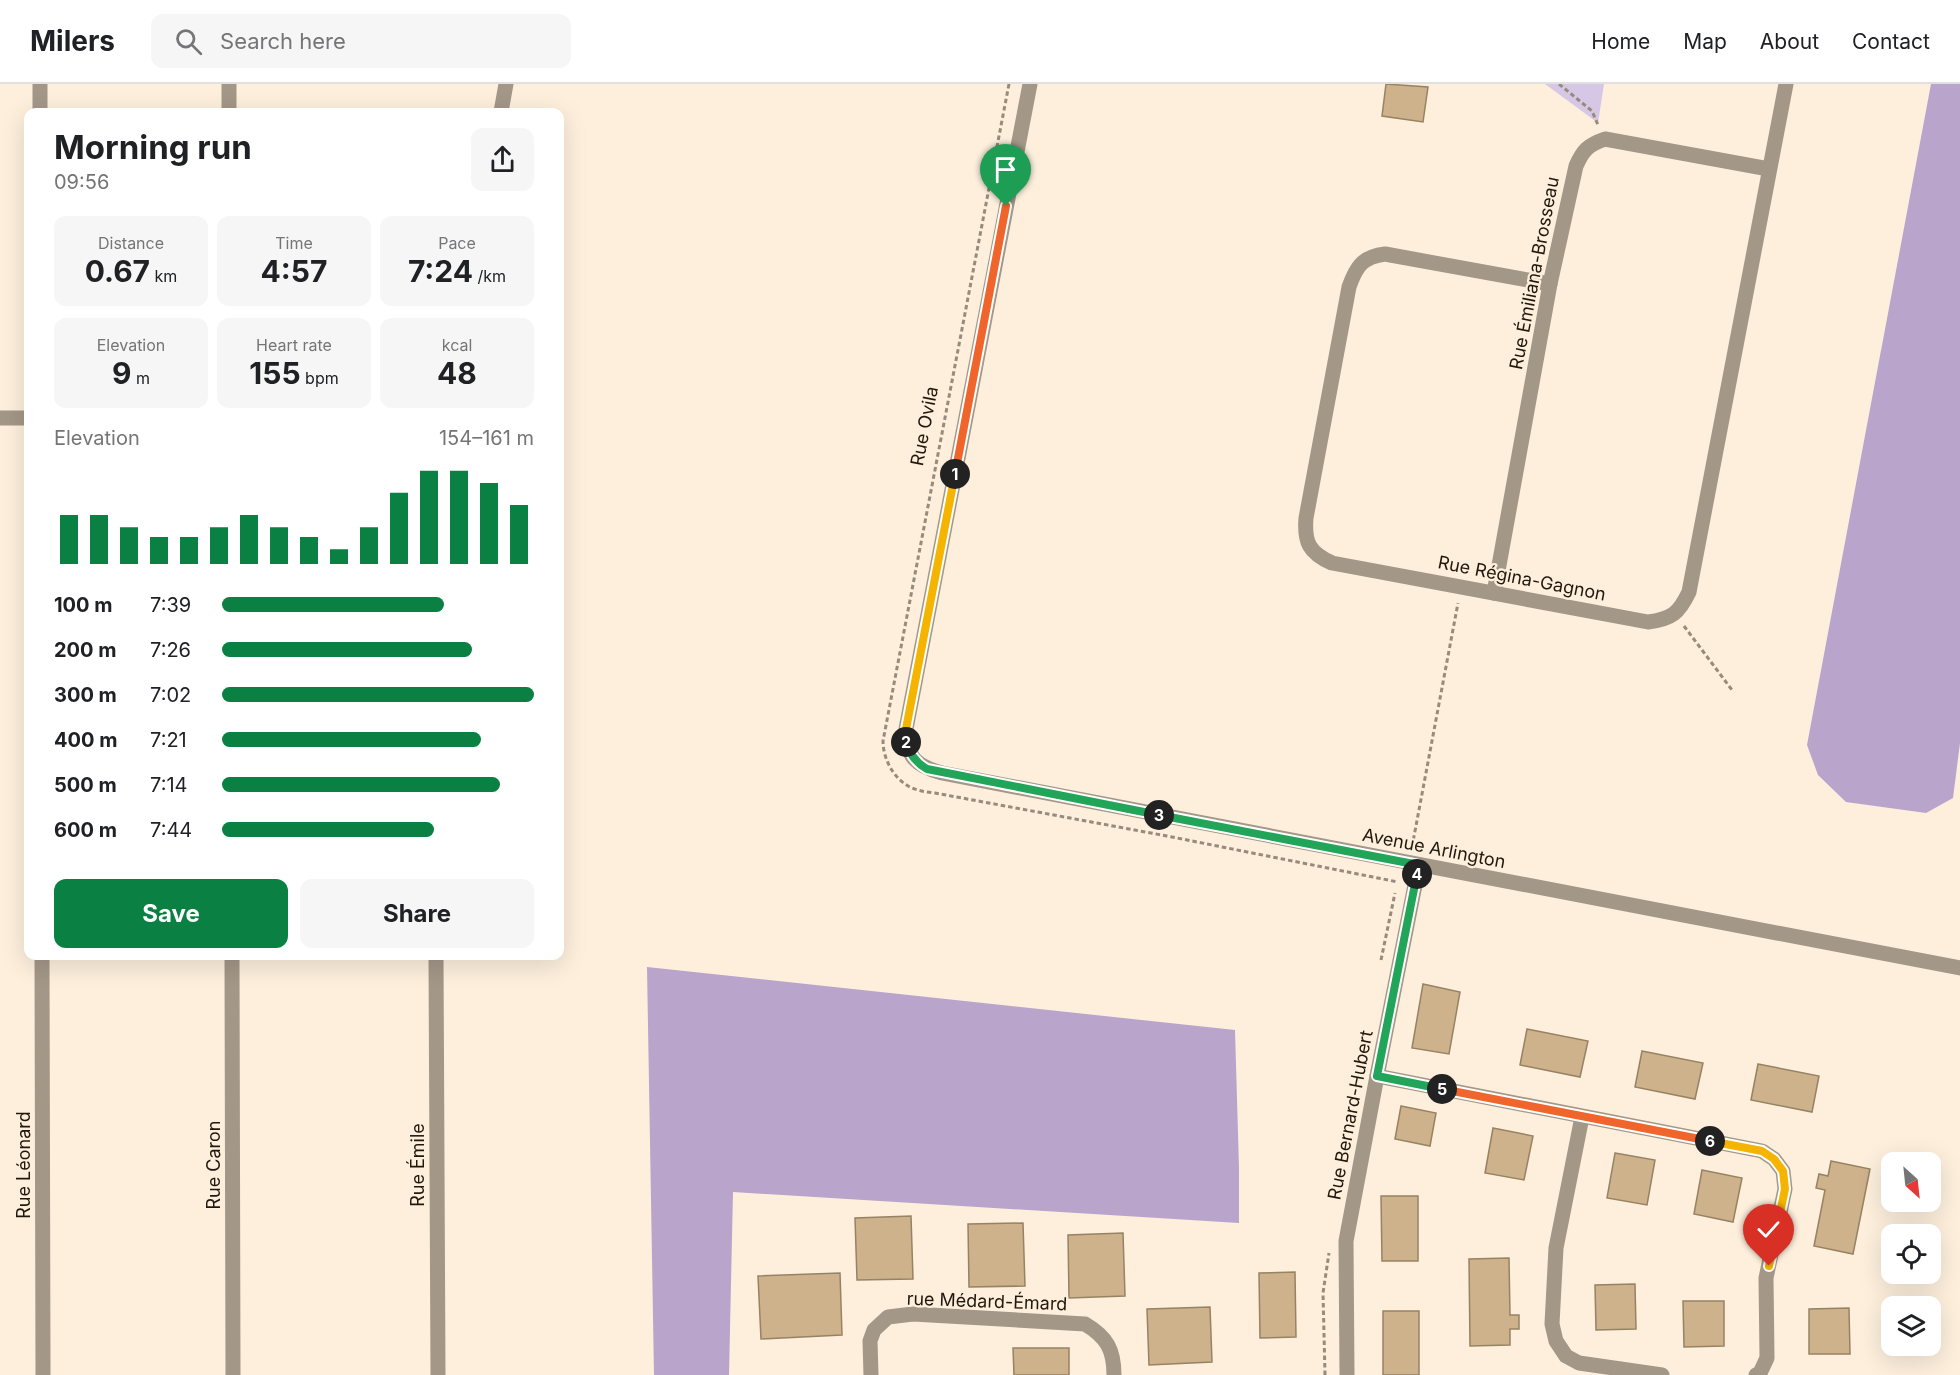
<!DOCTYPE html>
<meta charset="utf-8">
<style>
body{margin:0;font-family:Inter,sans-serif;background:#f6f6f6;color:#202124;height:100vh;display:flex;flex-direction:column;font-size:22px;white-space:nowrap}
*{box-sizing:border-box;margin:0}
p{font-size:20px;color:#757577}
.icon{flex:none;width:33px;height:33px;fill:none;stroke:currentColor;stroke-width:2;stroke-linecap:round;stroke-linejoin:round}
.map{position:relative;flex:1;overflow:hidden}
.drawer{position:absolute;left:24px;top:24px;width:540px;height:852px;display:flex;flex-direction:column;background:#fff;border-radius:12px;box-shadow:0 6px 24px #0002}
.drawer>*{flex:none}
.needle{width:39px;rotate:153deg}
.controls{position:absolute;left:1881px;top:1068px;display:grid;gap:12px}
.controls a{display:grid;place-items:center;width:60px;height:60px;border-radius:12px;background:#fff;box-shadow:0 6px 24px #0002;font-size:30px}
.pin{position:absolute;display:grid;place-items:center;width:51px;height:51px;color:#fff;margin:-62px -26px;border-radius:50% 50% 50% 0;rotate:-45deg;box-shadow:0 0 6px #0007}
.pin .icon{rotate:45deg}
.km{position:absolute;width:30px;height:30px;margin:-15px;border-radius:50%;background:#222;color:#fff;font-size:16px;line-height:30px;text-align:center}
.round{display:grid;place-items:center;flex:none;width:63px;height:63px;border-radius:12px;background:#f6f6f6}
.head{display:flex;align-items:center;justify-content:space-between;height:102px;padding:0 30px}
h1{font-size:33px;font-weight:700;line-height:45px}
.stats{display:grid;grid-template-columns:repeat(3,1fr);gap:9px;height:102px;padding:6px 30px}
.stats div{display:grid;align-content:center;border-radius:12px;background:#f6f6f6;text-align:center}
.stats b{font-size:30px;font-weight:700}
.stats small{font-size:16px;font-weight:400}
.stats p{font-size:16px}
.chart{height:168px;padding:12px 30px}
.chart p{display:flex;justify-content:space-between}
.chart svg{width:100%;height:108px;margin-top:6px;stroke:#0b8043;stroke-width:6}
.button{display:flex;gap:12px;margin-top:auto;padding:12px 30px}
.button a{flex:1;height:69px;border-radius:12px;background:#0b8043;color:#fff;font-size:24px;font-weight:700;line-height:69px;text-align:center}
.button a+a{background:#f6f6f6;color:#202124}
ul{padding:0 30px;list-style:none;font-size:20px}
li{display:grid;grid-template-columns:96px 72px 1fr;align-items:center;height:45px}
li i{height:15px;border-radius:8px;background:#0b8043}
header{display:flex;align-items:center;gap:36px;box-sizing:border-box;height:84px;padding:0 30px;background:#fff;border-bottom:2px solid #e0e0e0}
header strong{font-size:28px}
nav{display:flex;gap:33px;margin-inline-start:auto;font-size:21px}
.search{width:420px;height:54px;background:#f6f6f6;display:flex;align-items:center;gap:15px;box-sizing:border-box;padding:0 21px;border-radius:12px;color:#757577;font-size:22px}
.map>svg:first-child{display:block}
.green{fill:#d7c7e6}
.forest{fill:#b9a4cb}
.building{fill:#cdb28c;stroke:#978264;stroke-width:1.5}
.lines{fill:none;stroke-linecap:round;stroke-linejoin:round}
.path{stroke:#978b7c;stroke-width:3;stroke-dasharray:4.5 3;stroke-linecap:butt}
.street{stroke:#a39787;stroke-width:15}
.split-1-casing{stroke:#fff;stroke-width:12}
.split-2-casing{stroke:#fff;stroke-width:12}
.split-3-casing{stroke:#fff;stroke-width:12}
.split-4-casing{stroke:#fff;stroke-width:12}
.split-5-casing{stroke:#fff;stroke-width:12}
.split-6-casing{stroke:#fff;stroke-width:12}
.split-7-casing{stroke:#fff;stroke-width:12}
.split-1{stroke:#f0652b;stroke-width:8}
.split-2{stroke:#f5b400;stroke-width:8}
.split-3{stroke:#22a559;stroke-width:8}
.split-4{stroke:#22a559;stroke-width:8}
.split-5{stroke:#22a559;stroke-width:8}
.split-6{stroke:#f0652b;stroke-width:8}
.split-7{stroke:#f5b400;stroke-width:8}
.labels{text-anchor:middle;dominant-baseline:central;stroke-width:4.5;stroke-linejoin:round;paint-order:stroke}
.street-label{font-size:18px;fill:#21180d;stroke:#fdefdc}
</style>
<header>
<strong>Milers</strong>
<div class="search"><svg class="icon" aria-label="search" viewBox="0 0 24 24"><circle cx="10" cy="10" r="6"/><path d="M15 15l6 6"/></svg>Search here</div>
<nav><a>Home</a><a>Map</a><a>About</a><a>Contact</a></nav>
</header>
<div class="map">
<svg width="1960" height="1291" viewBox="0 0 1960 1291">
<rect width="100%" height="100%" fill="#fdefdc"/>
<path class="green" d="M1545,0H1604L1598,39Z"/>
<g class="forest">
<path d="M1931,0H1960V659L1953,714L1926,729L1846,718L1818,691L1807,661Z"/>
<path d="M647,883L1235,946L1239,1084V1139L733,1108L729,1291H654Z"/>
</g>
<g class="building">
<path d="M1386,0L1428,3L1423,38L1382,32Z"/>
<path d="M1423,900L1460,908L1449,970L1412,964Z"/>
<path d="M1527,945L1588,957L1580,993L1520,981Z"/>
<path d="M1642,967L1703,979L1695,1015L1635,1003Z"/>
<path d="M1758,980L1819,992L1812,1028L1751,1016Z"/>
<path d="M1401,1022L1436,1029L1430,1062L1395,1055Z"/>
<path d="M1493,1044L1533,1052L1524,1096L1485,1089Z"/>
<path d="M1615,1069L1655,1076L1647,1121L1607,1114Z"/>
<path d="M1831,1077L1870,1085L1853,1170L1814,1162L1825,1106L1816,1104L1819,1090L1828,1092Z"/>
<path d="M1702,1086L1742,1094L1733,1138L1694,1130Z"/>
<path d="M1381,1112H1418V1177H1382Z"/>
<path d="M911,1132L913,1195L857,1196L855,1134Z"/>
<path d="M1023,1139L1025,1202L969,1203L968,1140Z"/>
<path d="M1123,1149L1125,1212L1069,1214L1068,1151Z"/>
<path d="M1509,1174L1510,1231H1519V1245H1510V1261L1470,1262L1469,1175Z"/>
<path d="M1295,1188L1296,1253L1260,1254L1259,1189Z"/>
<path d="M840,1189L842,1251L761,1255L758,1192Z"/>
<path d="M1635,1200L1636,1245L1596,1246L1595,1201Z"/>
<path d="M1683,1217H1724V1262L1684,1263Z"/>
<path d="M1210,1223L1212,1278L1149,1281L1147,1225Z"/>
<path d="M1849,1224L1850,1270H1809V1225Z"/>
<rect x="1383" y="1227" width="36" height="64"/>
<path d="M1013,1264H1069V1291H1014Z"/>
</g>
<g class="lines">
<g class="path">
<path d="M1009,0L883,657C883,675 894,696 912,704C919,707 927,708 935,709L1167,752L1398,798"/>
<path d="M1559,0L1592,27L1598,41"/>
<path d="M1684,542L1732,606"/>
<path d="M1412,763L1458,519"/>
<path d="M1381,876L1395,809"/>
<path d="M1325,1291L1323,1209L1329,1169"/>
</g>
<g class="street">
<path d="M40,0V28"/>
<path d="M229,0V28"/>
<path d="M1030,0L906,645C906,673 916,682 942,689L1960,884"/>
<path d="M501,28L506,0"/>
<path d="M1550,200L1385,170C1362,173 1356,183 1349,203L1306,434C1304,458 1309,469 1332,479L1648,538C1672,535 1679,529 1689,508L1786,0"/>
<path d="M0,334H28"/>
<path d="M1494,509L1550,200L1576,82C1583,66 1588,61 1605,55L1769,85"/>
<path d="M42,872L43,1291"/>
<path d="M232,872L233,1291"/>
<path d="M436,872L438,1291"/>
<path d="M1377,992L1762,1067L1774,1075L1783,1087L1785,1105L1766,1194L1767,1274L1760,1289L1756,1291"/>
<path d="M1582,1033L1556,1164L1552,1240L1556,1257L1566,1272L1579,1279L1662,1291"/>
<path d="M871,1291L870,1257L874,1246L888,1233L913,1230L1085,1240C1107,1253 1114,1266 1114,1291"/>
<path d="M1347,1291L1346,1157L1377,992L1419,781"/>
</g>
</g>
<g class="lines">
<g class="split-1-casing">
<path id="split-1" d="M955,390L1006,122"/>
</g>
<g class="split-2-casing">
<path id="split-2" d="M906,658V645L955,390"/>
</g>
<g class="split-3-casing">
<path id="split-3" d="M906,658C910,671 916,679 927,685L1159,731"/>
</g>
<g class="split-4-casing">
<path id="split-4" d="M1159,731L1419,781L1417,790"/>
</g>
<g class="split-5-casing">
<path id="split-5" d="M1417,790L1377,992L1442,1005"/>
</g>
<g class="split-6-casing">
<path id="split-6" d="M1442,1005L1710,1057"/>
</g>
<g class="split-7-casing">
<path id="split-7" d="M1710,1057L1762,1067L1774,1075L1783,1087L1785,1105L1769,1182"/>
</g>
<use href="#split-1" class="split-1"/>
<use href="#split-2" class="split-2"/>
<use href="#split-3" class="split-3"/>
<use href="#split-4" class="split-4"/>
<use href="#split-5" class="split-5"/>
<use href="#split-6" class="split-6"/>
<use href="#split-7" class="split-7"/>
</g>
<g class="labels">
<g class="street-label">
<text transform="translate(1534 189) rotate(-79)">Rue Émiliana-Brosseau</text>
<text transform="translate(924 342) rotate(-79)">Rue Ovila</text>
<text transform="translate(1522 494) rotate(11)">Rue Régina-Gagnon</text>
<text transform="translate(1434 764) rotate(11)">Avenue Arlington</text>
<text transform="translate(1350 1031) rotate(-79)">Rue Bernard-Hubert</text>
<text transform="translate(23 1081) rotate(-90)">Rue Léonard</text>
<text transform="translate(213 1081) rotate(-90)">Rue Caron</text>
<text transform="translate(417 1081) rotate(-90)">Rue Émile</text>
<text transform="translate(987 1217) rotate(2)">rue Médard-Émard</text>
</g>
</g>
</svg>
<div class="controls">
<a><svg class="needle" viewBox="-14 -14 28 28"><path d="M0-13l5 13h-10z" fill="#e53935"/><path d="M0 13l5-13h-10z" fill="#757577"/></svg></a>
<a><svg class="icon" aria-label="locate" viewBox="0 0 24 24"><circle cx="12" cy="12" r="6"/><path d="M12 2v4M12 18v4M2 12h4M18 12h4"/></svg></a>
<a><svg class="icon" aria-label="layers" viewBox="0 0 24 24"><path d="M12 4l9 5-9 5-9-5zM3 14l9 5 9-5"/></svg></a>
</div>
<div class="pin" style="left:1006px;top:122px;background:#1e9e55"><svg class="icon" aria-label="arrive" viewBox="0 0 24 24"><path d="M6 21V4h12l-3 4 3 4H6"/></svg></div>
<div class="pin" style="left:1769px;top:1182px;background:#d93025"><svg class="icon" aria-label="check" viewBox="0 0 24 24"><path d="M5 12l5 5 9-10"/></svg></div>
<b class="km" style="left:955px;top:390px">1</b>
<b class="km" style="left:906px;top:658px">2</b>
<b class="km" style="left:1159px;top:731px">3</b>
<b class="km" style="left:1417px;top:790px">4</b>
<b class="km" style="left:1442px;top:1005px">5</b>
<b class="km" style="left:1710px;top:1057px">6</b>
<section class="drawer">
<div class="head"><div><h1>Morning run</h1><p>09:56</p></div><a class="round"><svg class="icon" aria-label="share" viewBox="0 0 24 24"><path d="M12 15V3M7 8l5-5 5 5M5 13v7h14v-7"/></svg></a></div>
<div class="stats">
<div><p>Distance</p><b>0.67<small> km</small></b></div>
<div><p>Time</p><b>4:57</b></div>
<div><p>Pace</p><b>7:24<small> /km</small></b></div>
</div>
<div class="stats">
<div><p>Elevation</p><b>9<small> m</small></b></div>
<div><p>Heart rate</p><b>155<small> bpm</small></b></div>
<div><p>kcal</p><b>48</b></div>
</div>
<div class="chart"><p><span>Elevation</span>154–161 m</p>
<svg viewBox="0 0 160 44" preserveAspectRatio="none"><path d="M5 44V24M15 44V24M25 44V29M35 44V33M45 44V33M55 44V29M65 44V24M75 44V29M85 44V33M95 44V38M105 44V29M115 44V15M125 44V6M135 44V6M145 44V11M155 44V20"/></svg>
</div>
<ul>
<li><b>100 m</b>7:39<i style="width:71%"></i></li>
<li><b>200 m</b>7:26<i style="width:80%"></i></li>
<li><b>300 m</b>7:02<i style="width:100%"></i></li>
<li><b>400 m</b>7:21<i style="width:83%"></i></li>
<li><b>500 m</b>7:14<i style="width:89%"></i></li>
<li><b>600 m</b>7:44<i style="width:68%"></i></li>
</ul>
<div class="button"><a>Save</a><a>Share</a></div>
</section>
</div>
